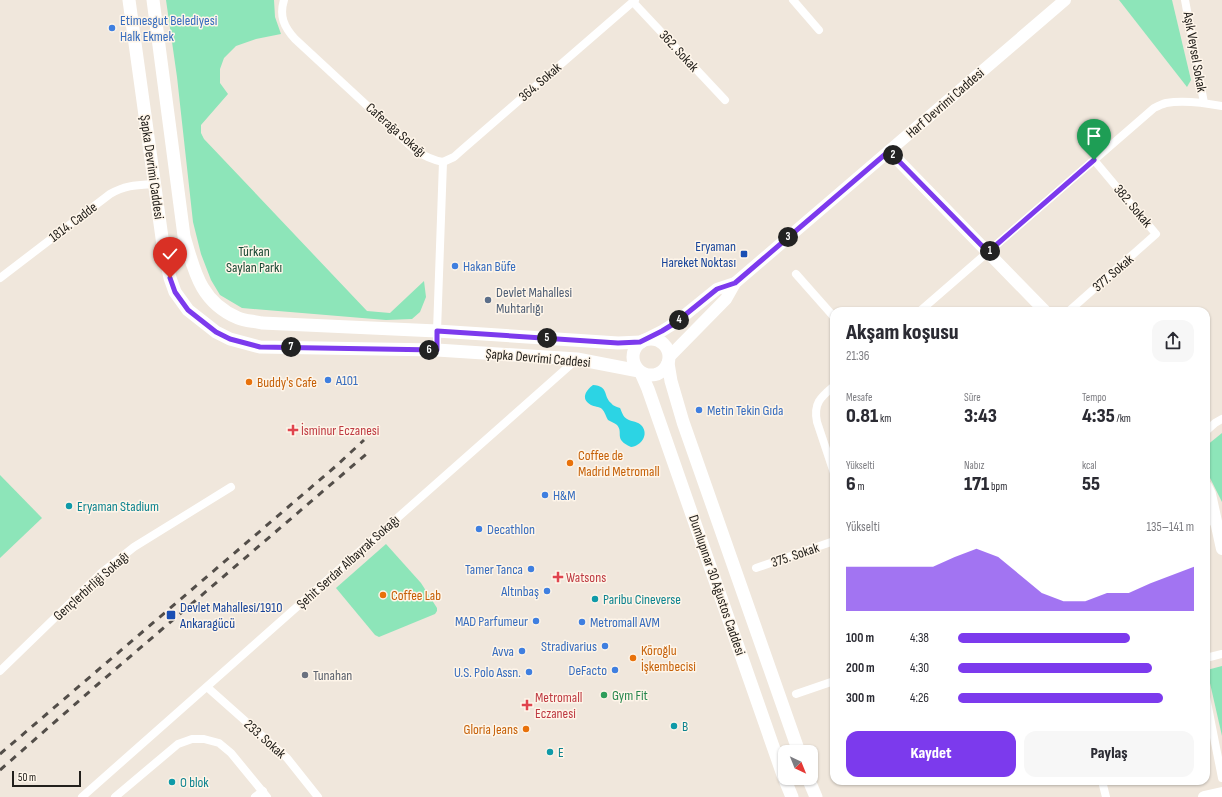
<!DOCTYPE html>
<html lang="tr">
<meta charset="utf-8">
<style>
body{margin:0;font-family:"Sofia Sans Condensed",sans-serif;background:#f7f7f7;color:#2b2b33;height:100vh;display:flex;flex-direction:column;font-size:15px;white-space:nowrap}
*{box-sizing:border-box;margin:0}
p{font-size:13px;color:#7c7c81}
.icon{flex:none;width:22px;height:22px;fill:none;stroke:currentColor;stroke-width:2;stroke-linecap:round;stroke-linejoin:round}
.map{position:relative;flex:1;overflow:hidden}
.sheet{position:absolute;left:830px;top:307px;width:380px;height:478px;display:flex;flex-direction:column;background:#fff;border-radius:12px;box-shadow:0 1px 3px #0004}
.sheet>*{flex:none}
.needle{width:26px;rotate:137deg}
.controls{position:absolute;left:778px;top:745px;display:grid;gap:8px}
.controls a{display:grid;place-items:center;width:40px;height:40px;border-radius:8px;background:#fff;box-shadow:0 1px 3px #0004;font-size:20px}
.scale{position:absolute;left:12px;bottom:10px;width:69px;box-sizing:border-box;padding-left:4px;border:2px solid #23201c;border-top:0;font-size:11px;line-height:14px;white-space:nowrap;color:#23201c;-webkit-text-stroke:3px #fef5e9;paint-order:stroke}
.pin{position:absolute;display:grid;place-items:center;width:34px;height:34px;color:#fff;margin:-41px -17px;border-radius:50% 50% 50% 0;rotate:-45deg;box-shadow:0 0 4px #0007}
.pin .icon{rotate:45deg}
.km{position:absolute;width:20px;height:20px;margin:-10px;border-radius:50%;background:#222;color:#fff;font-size:11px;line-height:20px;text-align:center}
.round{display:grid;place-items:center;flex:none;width:42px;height:42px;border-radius:12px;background:#f7f7f7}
.summary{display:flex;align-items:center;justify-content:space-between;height:68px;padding:0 16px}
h1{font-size:22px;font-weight:800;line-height:30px}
.metrics{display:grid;grid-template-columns:repeat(3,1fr);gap:6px;height:68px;padding:4px 16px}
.metrics div{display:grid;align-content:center}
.metrics b{font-size:20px;font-weight:800}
.metrics small{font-size:11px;font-weight:400}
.metrics p{font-size:11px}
.chart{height:112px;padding:8px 16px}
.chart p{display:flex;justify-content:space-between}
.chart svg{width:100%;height:72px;margin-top:4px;fill:#7c3aed;opacity:.7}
.primary-button{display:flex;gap:8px;margin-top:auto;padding:8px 16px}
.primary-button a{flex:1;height:46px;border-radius:12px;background:#7c3aed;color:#fff;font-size:16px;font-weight:800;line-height:46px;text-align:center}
.primary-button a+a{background:#f7f7f7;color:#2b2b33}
ul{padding:0 16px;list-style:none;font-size:13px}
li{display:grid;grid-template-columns:64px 48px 1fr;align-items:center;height:30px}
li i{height:10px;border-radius:5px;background:#7c3aed}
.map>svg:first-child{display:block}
.green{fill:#8de5b9}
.water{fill:#2cd4e4}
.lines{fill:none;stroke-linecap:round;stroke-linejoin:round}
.street{stroke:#fff;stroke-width:8}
.secondary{stroke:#fff;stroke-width:12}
.primary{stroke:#fff;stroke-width:13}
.rail{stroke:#534e49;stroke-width:3;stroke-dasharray:7 7;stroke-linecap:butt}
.route-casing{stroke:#fff;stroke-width:8}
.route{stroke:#7c3aed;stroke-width:5}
.shop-dot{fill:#3f7fe0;stroke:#fef5e9;stroke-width:1.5}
.transit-dot{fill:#1a4fb4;stroke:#fef5e9;stroke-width:1.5}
.service-dot{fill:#5c6f8a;stroke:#fef5e9;stroke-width:1.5}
.food-dot{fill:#e8710a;stroke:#fef5e9;stroke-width:1.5}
.health-dot{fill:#e0444e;stroke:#fef5e9;stroke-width:1.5}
.culture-dot{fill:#0f9aa8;stroke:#fef5e9;stroke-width:1.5}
.worship-dot{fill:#6b7280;stroke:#fef5e9;stroke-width:1.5}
.leisure-dot{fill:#2e9e5b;stroke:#fef5e9;stroke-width:1.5}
.labels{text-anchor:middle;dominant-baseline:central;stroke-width:3;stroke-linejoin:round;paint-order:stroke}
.shop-label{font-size:14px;fill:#366cbe;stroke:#fef5e9;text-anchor:start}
.street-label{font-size:14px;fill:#23201c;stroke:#fef5e9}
.transit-label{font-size:14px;fill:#164399;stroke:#fef5e9;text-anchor:end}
.park-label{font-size:14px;fill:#174732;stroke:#fef5e9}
.service-label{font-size:14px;fill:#4e5e75;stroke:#fef5e9;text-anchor:start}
.food-label{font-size:14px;fill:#c56008;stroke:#fef5e9;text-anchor:start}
.health-label{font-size:14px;fill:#be3a42;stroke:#fef5e9;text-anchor:start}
.culture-label{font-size:14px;fill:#0d838f;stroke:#fef5e9;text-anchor:start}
.worship-label{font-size:14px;fill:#5b616d;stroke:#fef5e9;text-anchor:start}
.leisure-label{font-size:14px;fill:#27864d;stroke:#fef5e9;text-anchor:start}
</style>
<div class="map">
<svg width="1222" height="797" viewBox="0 0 1222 797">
<rect width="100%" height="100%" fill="#f0e7dc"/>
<g class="green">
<path d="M166,0H274L275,17L281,34L256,39L236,46L224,58L220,69V83L228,94L201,125V133L204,139L367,311L390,313L424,281L426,297L420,312L412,319L386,320L242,308L220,295L211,280L201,254L193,222L177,77Z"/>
<path d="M1119,0H1172L1191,80L1187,87Z"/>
<path d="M1222,433V502L1206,470V446Z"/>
<path d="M0,475L42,518L0,558Z"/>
<path d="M386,544L421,583L437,608V611L435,614L379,637L375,635L336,588Z"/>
<path d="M1222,666V736L1207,670Z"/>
</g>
<path class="water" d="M593,385C609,386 603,396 611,403C613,406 617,407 620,408C622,412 623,417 627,419C632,422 638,421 642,426C649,435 641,446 631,447C613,439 624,433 617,425C615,423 611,422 608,420C606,417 605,412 602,409C599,406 594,407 591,405C580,399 586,390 593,385Z"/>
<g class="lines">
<g class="street">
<path d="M284,0C279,16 284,27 295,39L415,150C424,156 432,160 443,162L437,331"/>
<path d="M793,0L819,30"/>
<path d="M1185,0L1204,103"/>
<path d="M633,2L725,100"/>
<path d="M443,162L454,157L463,149L635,0"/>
<path d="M796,274L834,317"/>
<path d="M0,278L110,194C125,185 137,185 154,184"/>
<path d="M920,311L1154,108C1158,106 1162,104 1166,103C1182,100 1206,103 1222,106"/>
<path d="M1069,311L1156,234L1094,160"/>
<path d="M834,386C821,397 813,403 817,422L834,473"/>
<path d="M1206,431L1215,423L1222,419"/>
<path d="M1206,522L1216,520"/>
<path d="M756,568L834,541"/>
<path d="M1206,658L1222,654"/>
<path d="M0,671L100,574L134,547L231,487"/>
<path d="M207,687L287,758L318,797"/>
<path d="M796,694L834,681"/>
<path d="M1206,697L1222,778"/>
<path d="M1102,781L1106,797"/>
<path d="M82,797L577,359"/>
<path d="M115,797L178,744L192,739H204L219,743L231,753L267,797"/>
<path d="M255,797L263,791"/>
</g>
<g class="secondary">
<path d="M889,151L1045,311"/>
<path d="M646,339L662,331L675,323L717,289L735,283"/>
<path d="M669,357L726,299L735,283L1065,0"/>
<path d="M1206,486L1210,494L1222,549"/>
<path d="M1204,797L1222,793"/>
</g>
<g class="primary">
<path d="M129,0L163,245L170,278L175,292L188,310L216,332L230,339L260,347L437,350L577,359L639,371"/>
<path d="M153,0L184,236C194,270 200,302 238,318C245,321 254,321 262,323L437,331L618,343L641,342"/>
<circle cx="651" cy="357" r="18"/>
<path d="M668,363L671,381L683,422L799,752"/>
<path d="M641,373L648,389L783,775L792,797"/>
<path d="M808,778L816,797"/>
</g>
<g class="rail">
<path d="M0,754L336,466L364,440"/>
<path d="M0,770L97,685L371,450"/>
</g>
</g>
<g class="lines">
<g class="route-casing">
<path id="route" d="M170,278L175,292L188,310L216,332L230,339L260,347L437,350V331L618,343L640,342L662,331L675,323L717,289L735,283L889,151L988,252L1094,160"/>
</g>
<use href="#route" class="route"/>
</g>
<g class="shop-dot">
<circle cx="112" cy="28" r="4"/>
<circle cx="455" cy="266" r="4"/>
<circle cx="328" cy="380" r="4"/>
<circle cx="699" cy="410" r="4"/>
<circle cx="545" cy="495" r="4"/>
<circle cx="479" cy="529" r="4"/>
<circle cx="531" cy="569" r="4"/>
<circle cx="547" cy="591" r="4"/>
<circle cx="536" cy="621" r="4"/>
<circle cx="582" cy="622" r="4"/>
<circle cx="605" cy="646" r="4"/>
<circle cx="522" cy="651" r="4"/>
<circle cx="615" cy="670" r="4"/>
<circle cx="529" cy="672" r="4"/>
</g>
<g class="transit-dot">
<rect x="740" y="250" width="8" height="8" rx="2"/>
<rect x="166" y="610" width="10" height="10" rx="2"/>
</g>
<circle class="service-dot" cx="488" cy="300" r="4"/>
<g class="food-dot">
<circle cx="249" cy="382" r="4"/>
<circle cx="570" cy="463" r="4"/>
<circle cx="383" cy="595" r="4"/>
<circle cx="633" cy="658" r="4"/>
<circle cx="526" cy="729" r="4"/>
</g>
<g class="health-dot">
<path d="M291 424h4v4h4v4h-4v4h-4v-4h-4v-4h4z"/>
<path d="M556 571h4v4h4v4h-4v4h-4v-4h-4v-4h4z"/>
<path d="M525 699h4v4h4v4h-4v4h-4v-4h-4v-4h4z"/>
</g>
<g class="culture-dot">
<circle cx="69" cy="506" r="4"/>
<circle cx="595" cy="599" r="4"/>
<circle cx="674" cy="726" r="4"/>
<circle cx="550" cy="752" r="4"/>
<circle cx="172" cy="782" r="4"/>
</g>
<circle class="worship-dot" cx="305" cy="675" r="4"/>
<circle class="leisure-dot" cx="604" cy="695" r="4"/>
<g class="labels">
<g class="shop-label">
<text x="120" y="20">Etimesgut Belediyesi<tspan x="120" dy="16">Halk Ekmek</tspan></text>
<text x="463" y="266">Hakan Büfe</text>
<text x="336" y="380">A101</text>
<text x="707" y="410">Metin Tekin Gıda</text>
<text x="553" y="495">H&amp;M</text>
<text x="487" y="529">Decathlon</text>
<text x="523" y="569" text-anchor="end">Tamer Tanca</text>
<text x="539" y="591" text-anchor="end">Altınbaş</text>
<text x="528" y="621" text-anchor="end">MAD Parfumeur</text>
<text x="590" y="622">Metromall AVM</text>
<text x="597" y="646" text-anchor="end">Stradivarius</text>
<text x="514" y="651" text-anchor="end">Avva</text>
<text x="607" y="670" text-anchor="end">DeFacto</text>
<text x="521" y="672" text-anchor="end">U.S. Polo Assn.</text>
</g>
<g class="street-label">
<text transform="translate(679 51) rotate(47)">362. Sokak</text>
<text transform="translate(1195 52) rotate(80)">Aşık Veysel Sokak</text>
<text transform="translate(540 82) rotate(-41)">364. Sokak</text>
<text transform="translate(945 103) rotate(-41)">Harf Devrimi Caddesi</text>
<text transform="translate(396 130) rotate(41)">Caferağa Sokağı</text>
<text transform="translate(152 167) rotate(82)">Şapka Devrimi Caddesi</text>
<text transform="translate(1133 206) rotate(50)">382. Sokak</text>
<text transform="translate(73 222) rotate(-37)">1814. Cadde</text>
<text transform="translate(1113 273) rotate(-41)">377. Sokak</text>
<text transform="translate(538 358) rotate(5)">Şapka Devrimi Caddesi</text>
<text transform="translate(795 555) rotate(-19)">375. Sokak</text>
<text transform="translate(348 562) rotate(-42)">Şehit Serdar Albayrak Sokağı</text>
<text transform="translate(717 585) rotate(71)">Dumlupınar 30 Ağustos Caddesi</text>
<text transform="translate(91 586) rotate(-42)">Gençlerbirliği Sokağı</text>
<text transform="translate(265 739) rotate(42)">233. Sokak</text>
</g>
<g class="transit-label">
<text x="736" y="246">Eryaman<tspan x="736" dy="16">Hareket Noktası</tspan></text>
<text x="180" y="607" text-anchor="start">Devlet Mahallesi/1910<tspan x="180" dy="16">Ankaragücü</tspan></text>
</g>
<g class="park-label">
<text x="254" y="251">Türkan<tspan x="254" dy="16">Saylan Parkı</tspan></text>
</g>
<g class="service-label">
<text x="496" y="292">Devlet Mahallesi<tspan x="496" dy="16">Muhtarlığı</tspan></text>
</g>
<g class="food-label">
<text x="257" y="382">Buddy's Cafe</text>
<text x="578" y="455">Coffee de<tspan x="578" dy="16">Madrid Metromall</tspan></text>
<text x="391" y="595">Coffee Lab</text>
<text x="641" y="650">Köroğlu<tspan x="641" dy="16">İşkembecisi</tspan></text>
<text x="518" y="729" text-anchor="end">Gloria Jeans</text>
</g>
<g class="health-label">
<text x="301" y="430">İsminur Eczanesi</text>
<text x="566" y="577">Watsons</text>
<text x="535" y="697">Metromall<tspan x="535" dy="16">Eczanesi</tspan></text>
</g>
<g class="culture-label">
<text x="77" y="506">Eryaman Stadium</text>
<text x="603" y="599">Paribu Cineverse</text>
<text x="682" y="726">B</text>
<text x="558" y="752">E</text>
<text x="180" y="782">O blok</text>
</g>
<g class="worship-label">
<text x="313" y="675">Tunahan</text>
</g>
<g class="leisure-label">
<text x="612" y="695">Gym Fit</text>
</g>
</g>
</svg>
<div class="controls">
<a><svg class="needle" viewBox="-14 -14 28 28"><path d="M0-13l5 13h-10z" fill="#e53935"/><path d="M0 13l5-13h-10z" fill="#7c7c81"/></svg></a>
</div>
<div class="scale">50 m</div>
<div class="pin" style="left:1094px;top:160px;background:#1e9e55"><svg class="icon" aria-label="arrive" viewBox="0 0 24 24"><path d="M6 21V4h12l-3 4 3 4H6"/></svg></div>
<div class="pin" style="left:170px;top:278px;background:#d93025"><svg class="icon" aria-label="check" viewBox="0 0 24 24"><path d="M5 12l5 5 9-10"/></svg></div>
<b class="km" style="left:990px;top:251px">1</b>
<b class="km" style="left:893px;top:155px">2</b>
<b class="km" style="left:788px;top:237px">3</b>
<b class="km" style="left:679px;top:320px">4</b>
<b class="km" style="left:547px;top:338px">5</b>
<b class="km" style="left:429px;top:350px">6</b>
<b class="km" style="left:291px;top:347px">7</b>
<section class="sheet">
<div class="summary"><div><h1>Akşam koşusu</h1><p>21:36</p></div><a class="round"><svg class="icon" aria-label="share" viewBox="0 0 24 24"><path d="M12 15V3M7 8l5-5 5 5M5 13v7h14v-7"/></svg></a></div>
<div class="metrics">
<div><p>Mesafe</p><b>0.81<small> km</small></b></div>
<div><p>Süre</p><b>3:43</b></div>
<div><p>Tempo</p><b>4:35<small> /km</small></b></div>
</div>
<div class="metrics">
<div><p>Yükselti</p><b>6<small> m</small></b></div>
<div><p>Nabız</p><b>171<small> bpm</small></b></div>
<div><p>kcal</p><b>55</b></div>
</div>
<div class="chart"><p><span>Yükselti</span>135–141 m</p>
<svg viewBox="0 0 160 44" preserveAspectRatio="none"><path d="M0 44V17L10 17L20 17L30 17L40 17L50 11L60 6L70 11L80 22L90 33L100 38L110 38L120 33L130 33L140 27L150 22L160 17V44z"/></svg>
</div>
<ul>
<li><b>100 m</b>4:38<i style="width:73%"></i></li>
<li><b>200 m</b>4:30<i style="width:82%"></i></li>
<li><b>300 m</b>4:26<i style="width:87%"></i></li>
</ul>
<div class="primary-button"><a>Kaydet</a><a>Paylaş</a></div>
</section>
</div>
